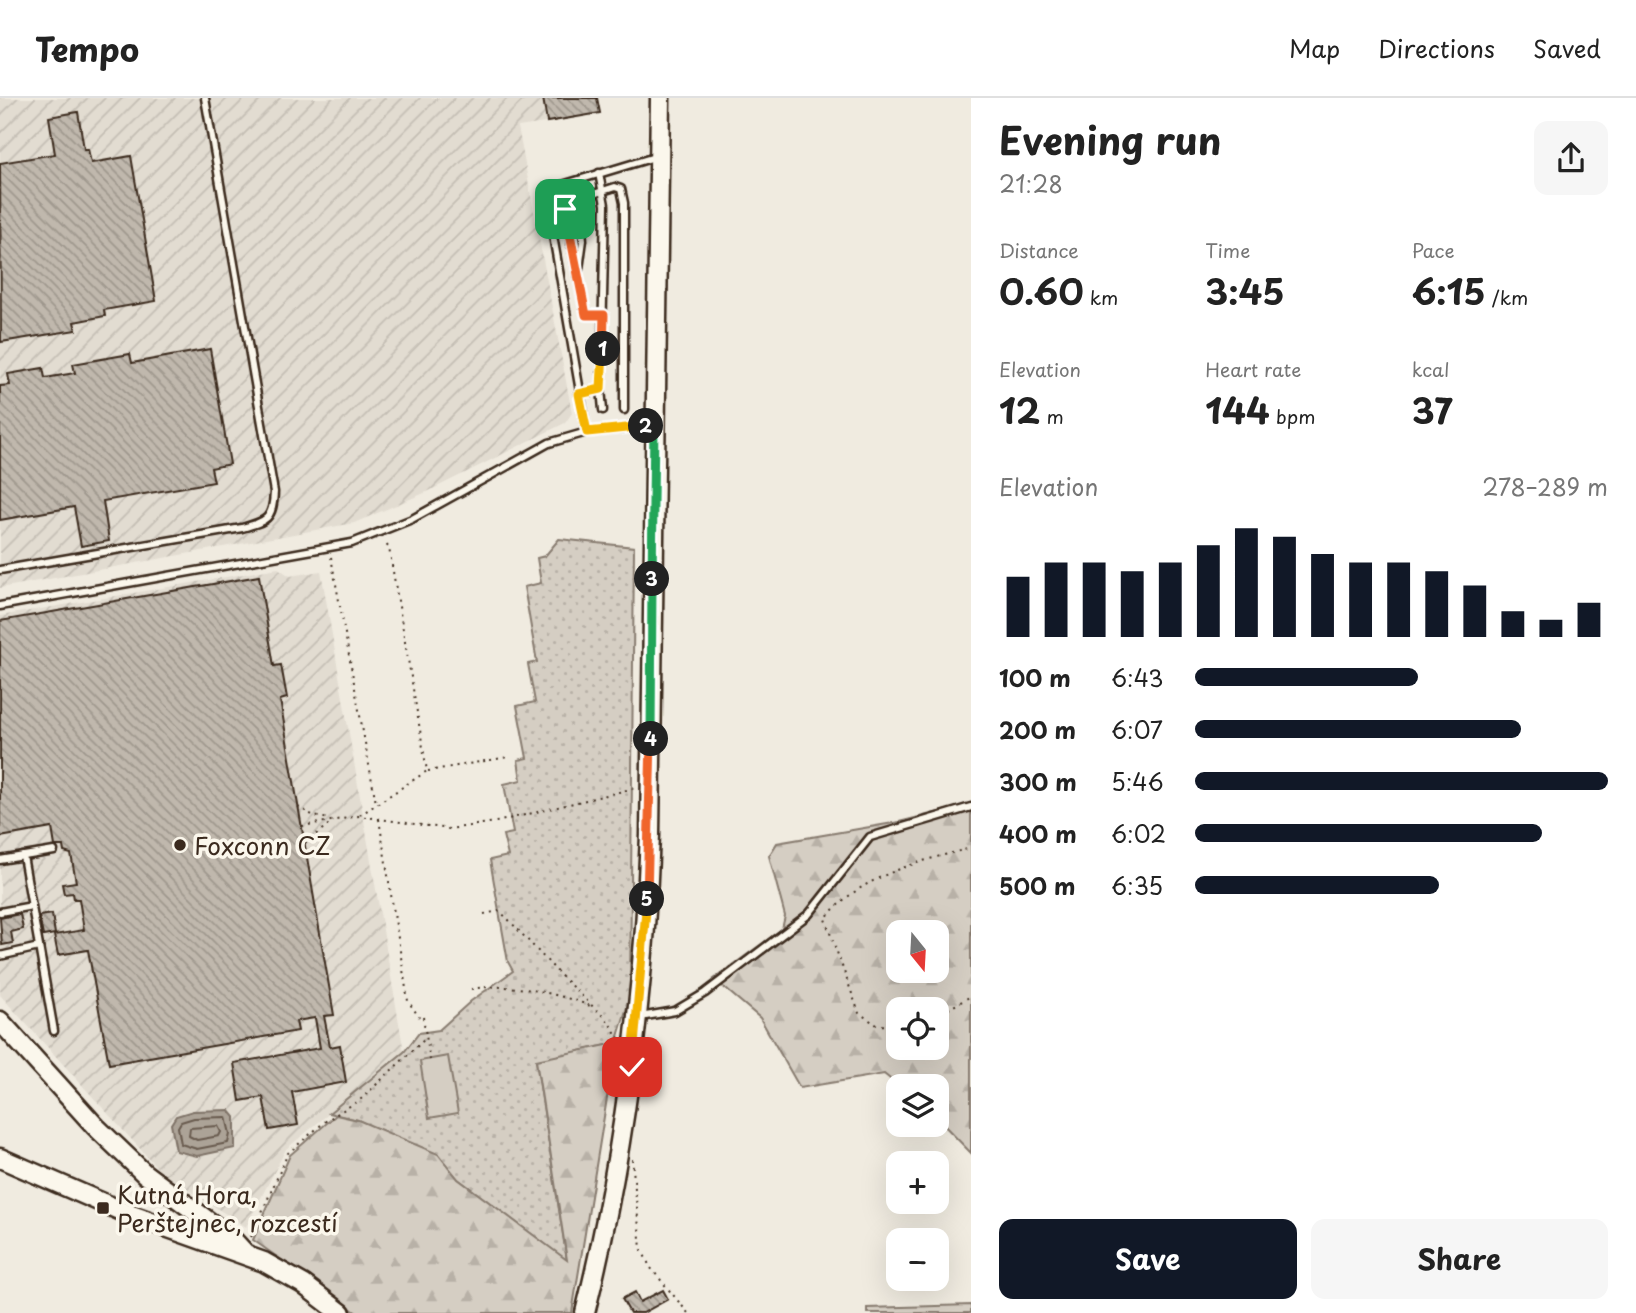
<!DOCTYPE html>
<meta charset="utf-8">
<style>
body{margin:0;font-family:"Playpen Sans",sans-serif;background:#f6f6f6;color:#222;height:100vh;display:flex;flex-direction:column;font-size:26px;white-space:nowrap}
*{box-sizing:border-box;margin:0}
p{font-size:23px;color:#767676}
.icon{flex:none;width:38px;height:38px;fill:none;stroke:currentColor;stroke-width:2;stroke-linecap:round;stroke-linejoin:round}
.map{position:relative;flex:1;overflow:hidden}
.side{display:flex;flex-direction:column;background:#fff;width:665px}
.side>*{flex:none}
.needle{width:46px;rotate:162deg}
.fabs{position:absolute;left:886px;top:822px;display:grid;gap:14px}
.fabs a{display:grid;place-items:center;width:63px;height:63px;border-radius:14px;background:#fff;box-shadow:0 7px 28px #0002;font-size:35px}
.pin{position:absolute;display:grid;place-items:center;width:60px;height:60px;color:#fff;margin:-30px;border-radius:14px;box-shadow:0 4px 10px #0006}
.km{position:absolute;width:35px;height:35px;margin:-18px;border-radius:50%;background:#222;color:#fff;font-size:19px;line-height:35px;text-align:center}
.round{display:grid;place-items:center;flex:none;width:74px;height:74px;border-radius:14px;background:#f6f6f6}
.summary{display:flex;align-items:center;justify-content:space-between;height:119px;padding:0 28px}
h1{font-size:38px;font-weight:700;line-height:52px}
.metrics{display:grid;grid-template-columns:repeat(3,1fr);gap:10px;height:119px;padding:7px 28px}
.metrics div{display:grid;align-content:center}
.metrics b{font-size:35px;font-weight:700}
.metrics small{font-size:19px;font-weight:400}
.metrics p{font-size:19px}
.chart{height:196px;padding:14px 28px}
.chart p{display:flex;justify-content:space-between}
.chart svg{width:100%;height:126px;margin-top:7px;stroke:#111827;stroke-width:6}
.action{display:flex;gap:14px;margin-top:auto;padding:14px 28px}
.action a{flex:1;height:80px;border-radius:14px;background:#111827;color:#fff;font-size:28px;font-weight:700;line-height:80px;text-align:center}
.action a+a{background:#f6f6f6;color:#222}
ul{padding:0 28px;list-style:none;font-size:23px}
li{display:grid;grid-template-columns:112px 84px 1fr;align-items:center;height:52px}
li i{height:18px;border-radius:9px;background:#111827}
header{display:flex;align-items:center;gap:42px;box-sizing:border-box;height:98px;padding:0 35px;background:#fff;border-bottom:2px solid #e0e0e0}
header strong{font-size:33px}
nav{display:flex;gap:38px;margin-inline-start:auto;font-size:24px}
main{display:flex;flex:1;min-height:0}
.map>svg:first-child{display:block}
.industrial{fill:url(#industrial-furrows)}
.grass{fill:url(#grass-dots);stroke:#887c70;stroke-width:2}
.forest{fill:url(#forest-firs);stroke:#887c70;stroke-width:2;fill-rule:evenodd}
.garden{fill:#d5cec3;stroke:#887c70;stroke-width:2}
.water{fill:#aca397;stroke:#7f7367;stroke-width:2}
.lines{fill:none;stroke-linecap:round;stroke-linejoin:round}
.shore{stroke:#685a4e;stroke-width:2}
.building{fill:url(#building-back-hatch);stroke:#3b2a1e;stroke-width:2}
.lane-casing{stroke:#3b2a1e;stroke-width:11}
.secondary-casing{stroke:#3b2a1e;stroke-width:23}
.path{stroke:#3b2a1e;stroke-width:2;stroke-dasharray:2 5;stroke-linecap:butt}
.lane{stroke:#fbf7ec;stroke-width:6}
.secondary{stroke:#fbf7ec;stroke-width:18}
.split-1-casing{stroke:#fff;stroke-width:14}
.split-2-casing{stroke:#fff;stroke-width:14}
.split-3-casing{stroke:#fff;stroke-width:14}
.split-4-casing{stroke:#fff;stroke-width:14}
.split-5-casing{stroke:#fff;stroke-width:14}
.split-6-casing{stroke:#fff;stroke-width:14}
.split-1{stroke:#f0652b;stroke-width:9}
.split-2{stroke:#f5b400;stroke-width:9}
.split-3{stroke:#22a559;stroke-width:9}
.split-4{stroke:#22a559;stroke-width:9}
.split-5{stroke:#f0652b;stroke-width:9}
.split-6{stroke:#f5b400;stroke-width:9}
.poi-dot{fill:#3b2a1e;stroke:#fbf7ec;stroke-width:2.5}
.labels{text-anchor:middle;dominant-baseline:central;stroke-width:7;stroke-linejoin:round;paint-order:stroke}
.poi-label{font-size:24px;fill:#3b2a1e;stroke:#fbf7ec;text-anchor:start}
</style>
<header>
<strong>Tempo</strong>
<nav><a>Map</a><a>Directions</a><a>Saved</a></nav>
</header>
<main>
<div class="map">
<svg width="971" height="1215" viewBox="0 0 971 1215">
<defs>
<pattern id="industrial-furrows" width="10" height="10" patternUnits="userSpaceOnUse" patternTransform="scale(1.75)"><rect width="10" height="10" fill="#e2dcd1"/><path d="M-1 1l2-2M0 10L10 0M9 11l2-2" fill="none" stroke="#c3bdb3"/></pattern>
<pattern id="grass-dots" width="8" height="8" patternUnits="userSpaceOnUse" patternTransform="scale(1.75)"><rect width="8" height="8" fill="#d5cec3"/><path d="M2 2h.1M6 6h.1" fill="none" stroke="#b8b1a7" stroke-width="1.8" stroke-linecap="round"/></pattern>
<pattern id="forest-firs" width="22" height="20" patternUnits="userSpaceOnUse" patternTransform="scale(1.75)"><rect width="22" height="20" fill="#d5cec3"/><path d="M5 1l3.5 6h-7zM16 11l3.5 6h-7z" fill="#b8b1a7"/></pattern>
<pattern id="building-back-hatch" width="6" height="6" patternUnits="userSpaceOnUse" patternTransform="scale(1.75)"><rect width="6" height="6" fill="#c0b8ad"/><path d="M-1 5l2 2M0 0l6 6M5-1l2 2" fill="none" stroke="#9d968c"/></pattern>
</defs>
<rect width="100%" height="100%" fill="#f0ebe0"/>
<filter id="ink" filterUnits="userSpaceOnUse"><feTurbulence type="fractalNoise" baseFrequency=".0143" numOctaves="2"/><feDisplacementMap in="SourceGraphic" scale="14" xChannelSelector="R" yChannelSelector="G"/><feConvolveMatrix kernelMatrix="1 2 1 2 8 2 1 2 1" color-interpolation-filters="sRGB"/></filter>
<g filter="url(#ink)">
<g class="industrial">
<path d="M0,0H596L599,17L518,29L572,315L565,325L429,393L354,425L0,490Z"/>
<path d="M278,470L290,478L321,473L404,954L286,1051L246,1129L162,1075L0,897V518Z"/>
</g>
<path class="grass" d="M559,441L634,449L630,899L616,945L536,963L567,1163L458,1081L444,1064L358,1022L329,1015L404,954L419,935L439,932L471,903L513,873L508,864L490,762L508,758L503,737L513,735L504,686L521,682L518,662L527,660L517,608L535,604L528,566L537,564L524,489L541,485L537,460L545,458Z"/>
<g class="forest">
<path d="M971,706V1055L936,1019V989H900L884,976L800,990L760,920L714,881L782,831L785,818L769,758L777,745L899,724ZM898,835H936V873H898ZM898,912H936V950H898Z"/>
<path d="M616,945L572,1215H357L253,1142L290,1057L336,1017L358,1022L438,1056L458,1081L567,1162L536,962Z"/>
</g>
<g class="garden">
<path d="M448,958L458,1015L429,1020L420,963Z"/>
<path d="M971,1207V1215H867V1210Z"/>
</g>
<path class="water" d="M229,1012L235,1019V1050L197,1058L176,1053L171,1026L176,1018L193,1013Z"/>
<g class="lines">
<g class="shore">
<path d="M226,1019L230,1036L228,1045L197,1051L181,1046L178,1029L181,1024L194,1020Z"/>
<path d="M218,1028L221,1034L219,1038L197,1042L189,1038L190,1030Z"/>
</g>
</g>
<g class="building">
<path d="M543,0H597L600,15L547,24Z"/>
<path d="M78,14L84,51H88L91,65L131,58L156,203L104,212L105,218L74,224L76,232L1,244L0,65L55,56L49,19Z"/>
<path d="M210,251L230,366L211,370L214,384L103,403L109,443L81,448L74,409L0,422V288L10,287L8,276L43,270L45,280L75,275L73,266L130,256L132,265Z"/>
<path d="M259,478L274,568L281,567L287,600L280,602L334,917L324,918L330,949L340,947L346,984L292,994L298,1027L269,1032L263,999L240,1003L234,965L320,950L315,920L296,923L298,933L109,966L88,852L58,857L54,837L84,832L79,801H74L73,795L64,796L62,786L76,784L71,756L64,754L63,748H55L52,730L0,739V523Z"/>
<path d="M20,816L23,831L11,834L13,845L2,847L0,820Z"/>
<path d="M52,816L55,836L43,838L39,818Z"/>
<path d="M663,1192L668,1201L643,1215H630L622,1201L635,1194L640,1204Z"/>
</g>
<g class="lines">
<g class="lane-casing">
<g id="lane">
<path d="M599,75L605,107L601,291"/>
<path d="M579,171L583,142L579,100"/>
<path d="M604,217H586L565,115L572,103L615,89L621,91L624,105V312"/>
<path d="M579,296L601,291L603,312"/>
<path d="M587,334L547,103L552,93L562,87L658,58"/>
<path d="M0,472L242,430C267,423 273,421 274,394L205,0"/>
<path d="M0,508L352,445L412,421L549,345L587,334L652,328"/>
<path d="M23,758L54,933"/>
<path d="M0,762L54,753"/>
<path d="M0,814L32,808"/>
<path d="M0,858L39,849"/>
<path d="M640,919L675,913L705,895L809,816L870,739L971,709"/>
</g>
</g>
<g class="secondary-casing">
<g id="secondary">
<path d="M0,923L96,1029L145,1076L232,1141L244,1154"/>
<path d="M0,1060L126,1115L264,1164L303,1186L341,1215"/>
<path d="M585,1215C624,1058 644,899 650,737L660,0"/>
</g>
</g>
<g class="path">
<path d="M331,459L376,705"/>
<path d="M428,673L508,659"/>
<path d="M298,709L314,718L329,721"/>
<path d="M360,717L427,673L389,450L384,444"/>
<path d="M379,721L408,903L419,919"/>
<path d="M302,728L359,718L449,731L496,724L635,690"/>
<path d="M305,745L333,723"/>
<path d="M484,816L499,813L507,820L564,881L607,922L619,940"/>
<path d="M471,891C509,884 557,895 593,909"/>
<path d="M936,918L971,898"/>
<path d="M423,919L430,962"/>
<path d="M898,928L877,927L859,915L825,821C859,778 920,763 971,750"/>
<path d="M632,1061L641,1150L650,1169L688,1215"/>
<path d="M251,1139L288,1055L327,1022L361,1001L426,940"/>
</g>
<use href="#lane" class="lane"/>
<use href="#secondary" class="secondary"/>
</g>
</g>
<g class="lines" filter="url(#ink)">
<g class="split-1-casing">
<path id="split-1" d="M565,111L586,217H604L603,251"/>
</g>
<g class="split-2-casing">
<path id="split-2" d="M603,251L601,291L579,296L587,334L646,328"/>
</g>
<g class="split-3-casing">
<path id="split-3" d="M646,328H654L652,481"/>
</g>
<g class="split-4-casing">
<path id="split-4" d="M651,641L652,481"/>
</g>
<g class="split-5-casing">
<path id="split-5" d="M647,801L651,641"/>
</g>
<g class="split-6-casing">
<path id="split-6" d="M632,969L647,801"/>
</g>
<use href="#split-1" class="split-1"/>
<use href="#split-2" class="split-2"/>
<use href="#split-3" class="split-3"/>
<use href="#split-4" class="split-4"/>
<use href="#split-5" class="split-5"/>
<use href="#split-6" class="split-6"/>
</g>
<g class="poi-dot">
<circle cx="180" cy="747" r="7"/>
<rect x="96" y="1103" width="14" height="14" rx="3.5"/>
</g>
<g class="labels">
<g class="poi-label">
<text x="194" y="747">Foxconn CZ</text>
<text x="117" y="1096">Kutná Hora,<tspan x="117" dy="28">Perštejnec, rozcestí</tspan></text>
</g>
</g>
</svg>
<div class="fabs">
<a><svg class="needle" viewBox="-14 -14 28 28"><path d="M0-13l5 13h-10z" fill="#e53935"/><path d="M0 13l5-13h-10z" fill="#767676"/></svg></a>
<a><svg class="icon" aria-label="locate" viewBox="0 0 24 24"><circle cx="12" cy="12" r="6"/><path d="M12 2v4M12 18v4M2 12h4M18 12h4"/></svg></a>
<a><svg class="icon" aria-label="layers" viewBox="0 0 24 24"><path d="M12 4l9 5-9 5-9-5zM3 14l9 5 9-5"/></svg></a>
<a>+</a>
<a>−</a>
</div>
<div class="pin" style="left:565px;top:111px;background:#1e9e55"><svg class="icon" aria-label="arrive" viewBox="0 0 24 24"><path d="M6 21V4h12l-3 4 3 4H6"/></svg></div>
<div class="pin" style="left:632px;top:969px;background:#d93025"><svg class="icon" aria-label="check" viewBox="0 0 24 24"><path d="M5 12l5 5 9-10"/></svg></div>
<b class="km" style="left:603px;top:251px">1</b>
<b class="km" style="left:646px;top:328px">2</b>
<b class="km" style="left:652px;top:481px">3</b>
<b class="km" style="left:651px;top:641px">4</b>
<b class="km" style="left:647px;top:801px">5</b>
</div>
<section class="side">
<div class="summary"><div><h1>Evening run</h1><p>21:28</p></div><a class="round"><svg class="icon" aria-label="share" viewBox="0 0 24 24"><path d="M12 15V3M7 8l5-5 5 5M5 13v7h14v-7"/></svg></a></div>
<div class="metrics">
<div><p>Distance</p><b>0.60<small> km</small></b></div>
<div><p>Time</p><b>3:45</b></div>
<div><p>Pace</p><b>6:15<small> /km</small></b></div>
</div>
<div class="metrics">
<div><p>Elevation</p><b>12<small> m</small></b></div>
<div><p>Heart rate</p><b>144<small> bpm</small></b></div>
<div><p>kcal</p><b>37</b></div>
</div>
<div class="chart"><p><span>Elevation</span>278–289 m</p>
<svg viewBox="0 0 160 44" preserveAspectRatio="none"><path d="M5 44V23M15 44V18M25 44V18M35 44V21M45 44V18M55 44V12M65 44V6M75 44V9M85 44V15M95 44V18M105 44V18M115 44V21M125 44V26M135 44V35M145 44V38M155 44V32"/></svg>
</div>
<ul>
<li><b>100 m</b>6:43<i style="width:54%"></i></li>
<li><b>200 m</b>6:07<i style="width:79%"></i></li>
<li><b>300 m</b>5:46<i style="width:100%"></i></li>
<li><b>400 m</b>6:02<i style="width:84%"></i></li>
<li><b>500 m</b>6:35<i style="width:59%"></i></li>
</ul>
<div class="action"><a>Save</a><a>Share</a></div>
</section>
</main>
